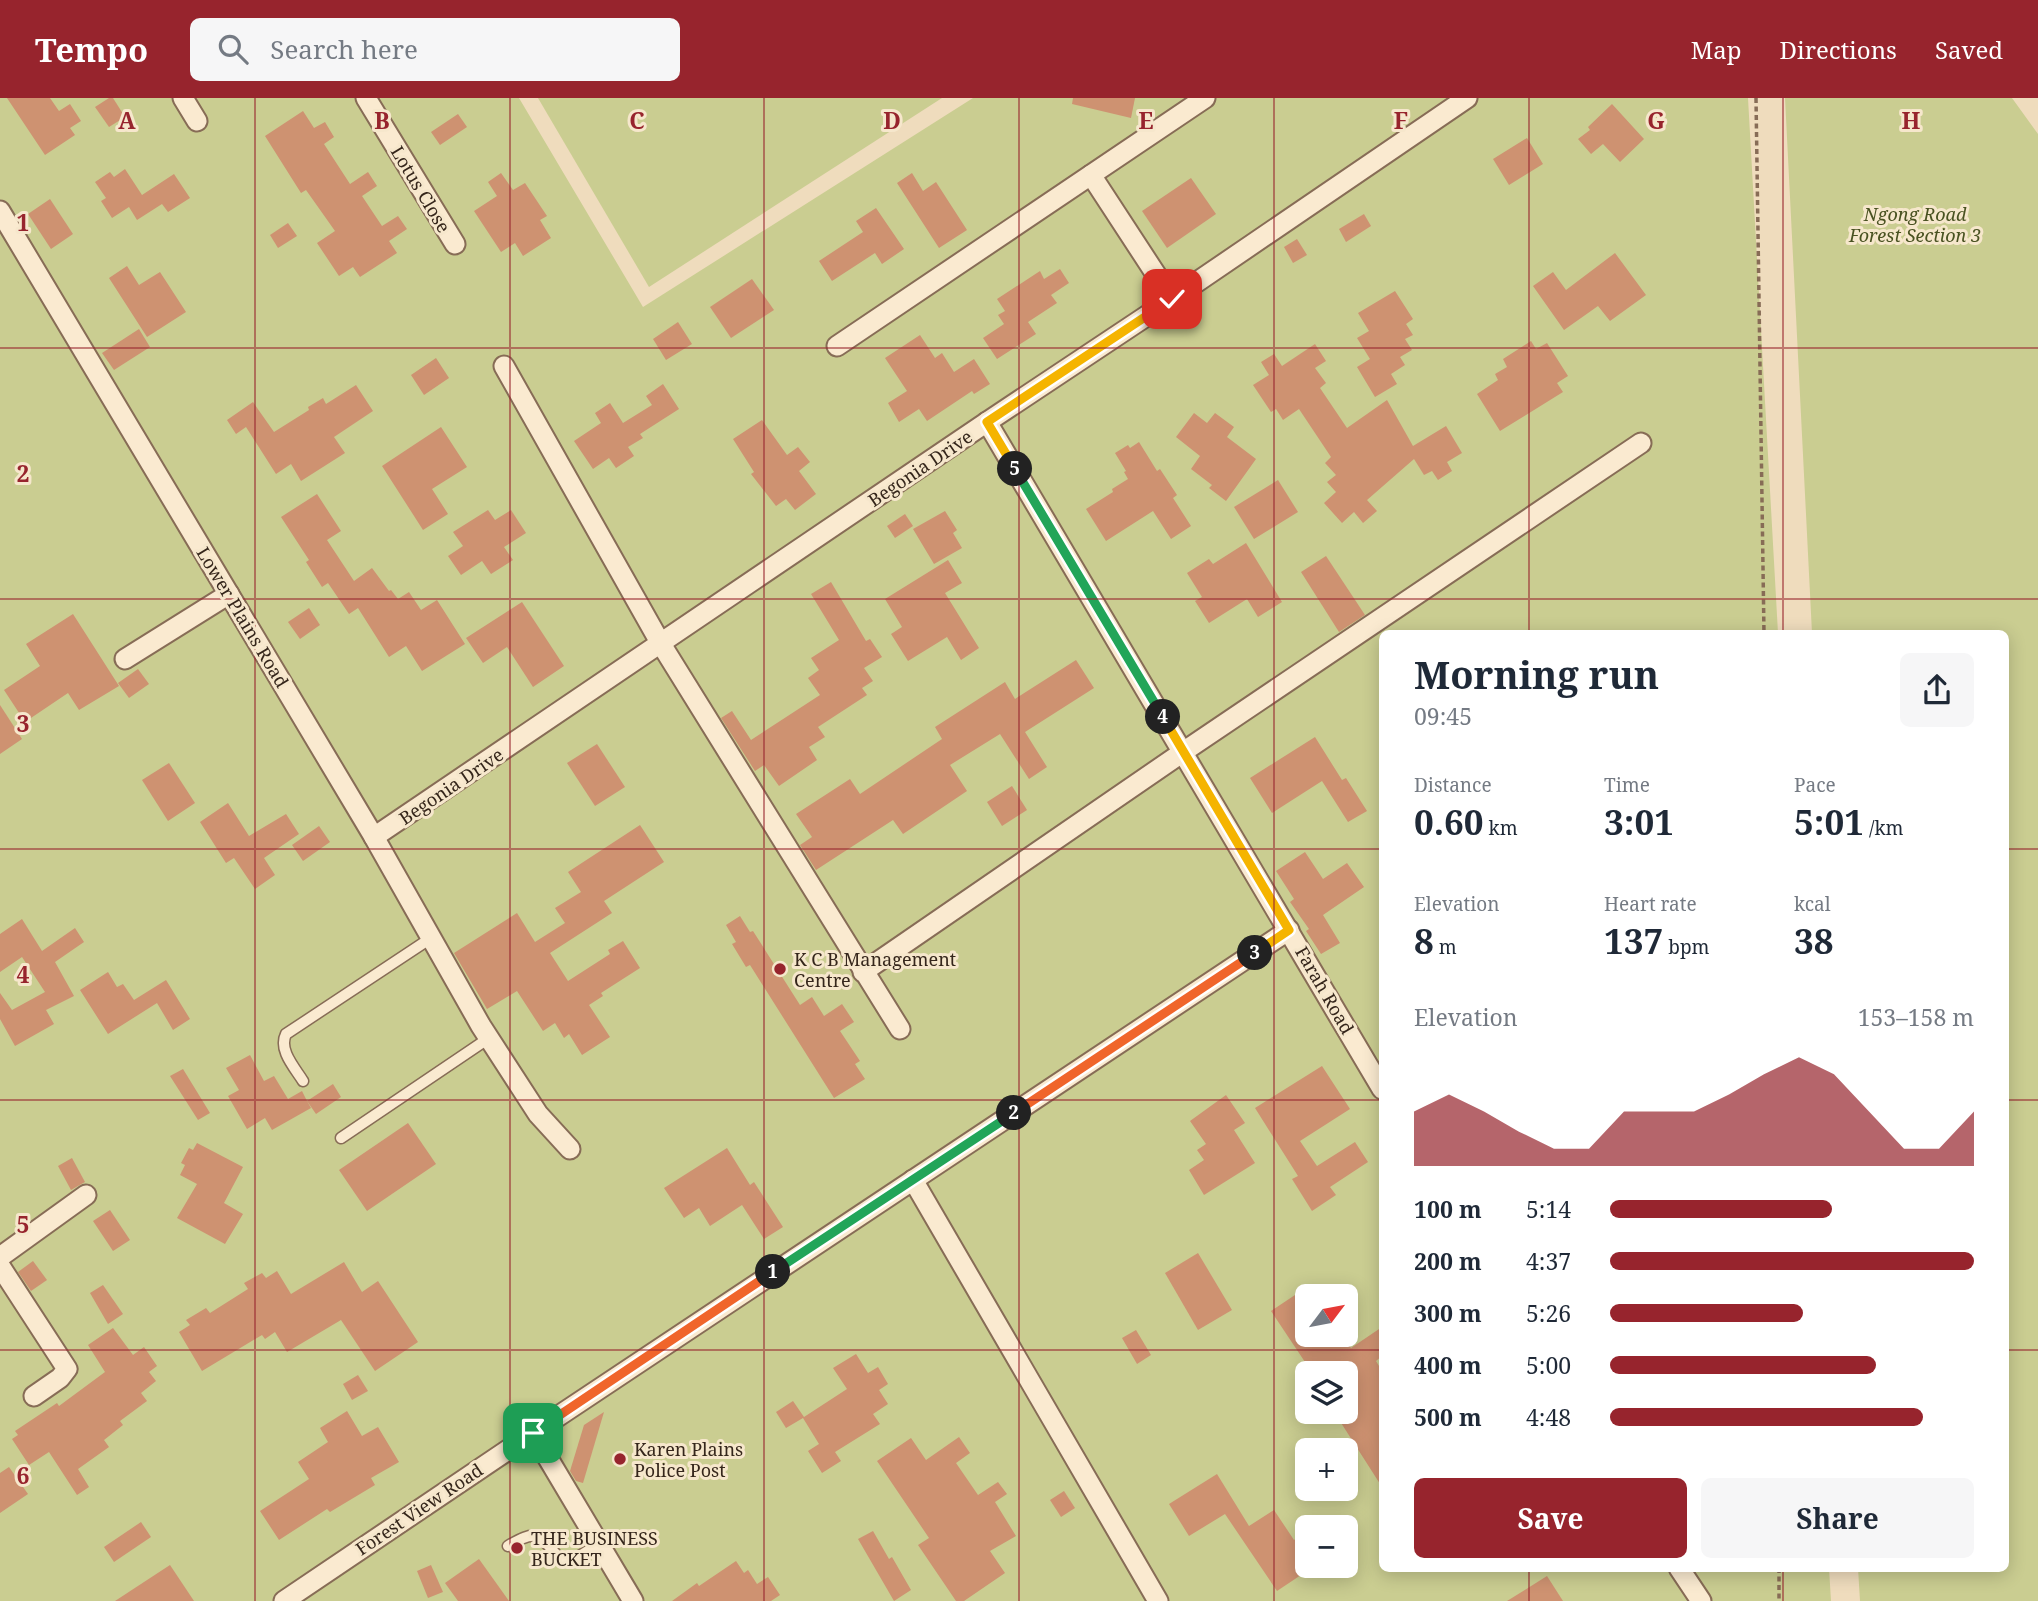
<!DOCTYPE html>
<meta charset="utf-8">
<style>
body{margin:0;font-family:"Noto Serif",serif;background:#f6f6f7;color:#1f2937;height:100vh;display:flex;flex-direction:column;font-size:26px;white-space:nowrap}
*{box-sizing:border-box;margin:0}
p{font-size:23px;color:#747a83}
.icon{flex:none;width:38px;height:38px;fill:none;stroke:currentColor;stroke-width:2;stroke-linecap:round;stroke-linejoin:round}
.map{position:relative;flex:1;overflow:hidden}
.sheet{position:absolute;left:1379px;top:532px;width:630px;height:942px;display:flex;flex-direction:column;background:#fff;border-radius:10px;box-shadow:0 4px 18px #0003}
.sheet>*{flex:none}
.needle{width:46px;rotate:58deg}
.buttons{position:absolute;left:1295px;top:1186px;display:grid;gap:14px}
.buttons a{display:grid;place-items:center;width:63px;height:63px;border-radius:10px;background:#fff;box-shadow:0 4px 18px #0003;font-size:35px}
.pin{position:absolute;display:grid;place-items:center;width:60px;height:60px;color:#fff;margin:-30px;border-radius:14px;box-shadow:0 4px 10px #0006}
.km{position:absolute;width:35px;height:35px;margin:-18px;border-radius:50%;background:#222;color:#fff;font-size:19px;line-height:35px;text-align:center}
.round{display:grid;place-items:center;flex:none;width:74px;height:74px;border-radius:10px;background:#f6f6f7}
.headline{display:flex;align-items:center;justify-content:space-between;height:119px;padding:0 35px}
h1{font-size:38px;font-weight:700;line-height:52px}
.stats{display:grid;grid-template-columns:repeat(3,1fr);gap:10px;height:119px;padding:7px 35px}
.stats div{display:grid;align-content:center}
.stats b{font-size:35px;font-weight:700}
.stats small{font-size:19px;font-weight:400}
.stats p{font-size:19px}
.chart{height:196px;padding:14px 35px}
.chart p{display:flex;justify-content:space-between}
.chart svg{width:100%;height:126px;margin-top:7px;fill:#97242d;opacity:.7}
.cta{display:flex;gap:14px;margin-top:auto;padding:14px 35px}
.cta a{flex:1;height:80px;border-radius:10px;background:#97242d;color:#fff;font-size:28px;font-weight:700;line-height:80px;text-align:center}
.cta a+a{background:#f6f6f7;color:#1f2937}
ul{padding:0 35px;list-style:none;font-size:23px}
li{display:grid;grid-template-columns:112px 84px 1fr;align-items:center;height:52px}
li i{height:18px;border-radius:9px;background:#97242d}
header{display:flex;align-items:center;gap:42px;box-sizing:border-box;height:98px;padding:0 35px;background:#97242d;color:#fff}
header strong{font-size:33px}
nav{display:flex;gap:38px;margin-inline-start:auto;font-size:24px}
.search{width:490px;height:63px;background:#f6f6f7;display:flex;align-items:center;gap:18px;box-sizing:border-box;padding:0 24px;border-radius:10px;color:#747a83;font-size:26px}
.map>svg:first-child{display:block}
.green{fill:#cacd91;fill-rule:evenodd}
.building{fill:#ce9271}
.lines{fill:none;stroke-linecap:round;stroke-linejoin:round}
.lane-casing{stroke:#876c56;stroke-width:13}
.street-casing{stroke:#876c56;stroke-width:23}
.path{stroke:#876c56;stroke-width:3.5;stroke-dasharray:5 3.5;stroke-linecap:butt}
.lane{stroke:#faead0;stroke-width:10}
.street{stroke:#faead0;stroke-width:19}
.split-1-casing{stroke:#fff;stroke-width:14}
.split-2-casing{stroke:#fff;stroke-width:14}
.split-3-casing{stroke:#fff;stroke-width:14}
.split-4-casing{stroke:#fff;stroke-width:14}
.split-5-casing{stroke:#fff;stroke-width:14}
.split-6-casing{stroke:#fff;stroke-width:14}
.split-1{stroke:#f0652b;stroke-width:9}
.split-2{stroke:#22a559;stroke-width:9}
.split-3{stroke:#f0652b;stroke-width:9}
.split-4{stroke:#f5b400;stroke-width:9}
.split-5{stroke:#22a559;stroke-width:9}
.split-6{stroke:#f5b400;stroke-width:9}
.grid{fill:none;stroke:#97242d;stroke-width:2;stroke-opacity:0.55}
.poi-dot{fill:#97242d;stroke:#f6e7cc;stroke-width:2.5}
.labels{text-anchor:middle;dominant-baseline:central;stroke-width:6;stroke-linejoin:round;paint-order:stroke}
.street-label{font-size:18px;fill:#35261b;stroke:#f6e7cc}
.park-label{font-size:18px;font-style:italic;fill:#495221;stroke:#f6e7cc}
.poi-label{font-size:18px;fill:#35261b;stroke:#f6e7cc;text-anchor:start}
.grid-label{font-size:23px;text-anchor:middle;font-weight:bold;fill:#97242d;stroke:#f6e7cc;stroke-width:6;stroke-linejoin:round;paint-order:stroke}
</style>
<header>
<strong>Tempo</strong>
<div class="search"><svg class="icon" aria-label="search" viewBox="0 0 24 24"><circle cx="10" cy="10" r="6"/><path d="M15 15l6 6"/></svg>Search here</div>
<nav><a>Map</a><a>Directions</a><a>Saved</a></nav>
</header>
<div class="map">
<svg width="2038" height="1503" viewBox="0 0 2038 1503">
<rect width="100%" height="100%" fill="#efdcbd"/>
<g class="green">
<path d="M0,0H519L643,209L973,0H1748L1778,535L1382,536V1470H1829L1831,1503H0ZM1307,1199H1346V1237H1307ZM1307,1276H1346V1314H1307ZM1307,1353H1346V1391H1307ZM1307,1430H1346V1468H1307Z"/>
<path d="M538,0H942L649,189Z"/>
<path d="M1785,0H2012L2038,36V1503H1860L1858,1470H2006V536L1812,535Z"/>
</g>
<g class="building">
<path d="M7,0H50L59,13L70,6L81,23L70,30L75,37L45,57Z"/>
<path d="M109,0H113L125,19L109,29L95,9Z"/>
<path d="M1073,0H1135L1131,20L1072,6Z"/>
<path d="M1612,6L1644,41L1620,64L1603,46L1591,56L1578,41L1590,32L1588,29Z"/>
<path d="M303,13L314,30L325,24L334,39L324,46L350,86L368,74L377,88L362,98L382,128L398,118L407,131L389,143L397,155L360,179L353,169L339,178L317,145L335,133L306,92L301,95L265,38Z"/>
<path d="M458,16L467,29L440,47L431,34Z"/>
<path d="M1527,40L1543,66L1509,87L1493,61Z"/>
<path d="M125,71L142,97L174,76L190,100L168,114L162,106L137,122L129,109L112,120L101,103L106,100L95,84L110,74L114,79Z"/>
<path d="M501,75L513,92L525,85L547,118L540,122L551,140L523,158L515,145L501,154L474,113L497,98L488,84Z"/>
<path d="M912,75L923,93L936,84L967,132L939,150L897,85Z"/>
<path d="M1191,80L1216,116L1167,150L1142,113Z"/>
<path d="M50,101L73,136L51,151L28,116Z"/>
<path d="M876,110L904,151L882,166L875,155L832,183L819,163L863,134L856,123Z"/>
<path d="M1364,116L1371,128L1346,144L1339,131Z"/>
<path d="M288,125L297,138L278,150L270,137Z"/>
<path d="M1297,141L1307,157L1293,165L1284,149Z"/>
<path d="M1615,155L1646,197L1610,223L1598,208L1564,232L1533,188L1553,174L1566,192Z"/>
<path d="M127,168L139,187L160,174L186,214L147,239L109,180Z"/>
<path d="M1060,171L1069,185L1051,197L1057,205L1028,224L1036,236L997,261L983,240L1004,226L998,217L1005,213L997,201L1040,173L1044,181Z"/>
<path d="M752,181L774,212L731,240L710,209Z"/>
<path d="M1395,193L1413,221L1406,226L1413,237L1405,241L1412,252L1400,259L1405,267L1391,276L1397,286L1375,299L1357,269L1370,261L1357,240L1369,233L1358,215Z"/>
<path d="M678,224L692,246L666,262L653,241Z"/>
<path d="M139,231L150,249L114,272L102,255Z"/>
<path d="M920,237L935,260L942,255L954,274L974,261L990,286L974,296L972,293L927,323L919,311L899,324L888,305L907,293L885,260Z"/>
<path d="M1531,243L1536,251L1547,245L1568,278L1557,285L1563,294L1500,333L1477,296L1498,282L1495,276L1507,269L1503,261Z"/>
<path d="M1315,246L1326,263L1315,270L1326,285L1320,290L1347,330L1387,302L1413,348L1446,328L1462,355L1447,364L1452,373L1438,382L1432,373L1424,377L1414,361L1367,402L1377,413L1363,425L1354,414L1342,425L1324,405L1336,394L1327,384L1336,377L1325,365L1331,359L1299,311L1283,322L1276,311L1271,314L1253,287L1269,277L1261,264L1274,256L1282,268Z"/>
<path d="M436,260L449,280L424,297L411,277Z"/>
<path d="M663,286L679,311L640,336L643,340L628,349L634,358L616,370L609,360L593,371L574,343L601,325L595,315L610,305L623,325L652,307L646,298Z"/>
<path d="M356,287L373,313L334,339L345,355L301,383L291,366L276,376L246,329L236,336L227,322L253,304L274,334L309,312L308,309L323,300L326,306Z"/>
<path d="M1194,315L1207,325L1215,315L1234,329L1227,339L1256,361L1226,403L1209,390L1212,387L1191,371L1200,358L1176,339Z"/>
<path d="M762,322L787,357L798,349L810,364L799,373L816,396L795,412L786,401L776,408L751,376L754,374L733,341Z"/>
<path d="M441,329L467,369L432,391L448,416L423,432L382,368Z"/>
<path d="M1139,344L1157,373L1160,371L1177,397L1173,400L1191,428L1171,441L1153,413L1106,443L1086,411L1113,394L1112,391L1128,381L1124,374L1126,373L1115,355L1128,347L1130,350Z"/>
<path d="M1278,382L1298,414L1254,441L1234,409Z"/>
<path d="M317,396L341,433L327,442L354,483L372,470L389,493L391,492L398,501L409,494L421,512L437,502L465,546L422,573L406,548L389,559L358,510L349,516L328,485L322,489L306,464L309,462L281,419Z"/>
<path d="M488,412L495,422L511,412L526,435L504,449L513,462L491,476L482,463L461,477L448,458L463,448L453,434Z"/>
<path d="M945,413L957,432L953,435L962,450L934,466L913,431Z"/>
<path d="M905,416L913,428L895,440L887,428Z"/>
<path d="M1246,445L1282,504L1258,519L1247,501L1209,525L1195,503L1202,499L1187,475L1209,461L1213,466Z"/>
<path d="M1326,458L1365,517L1339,534L1301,474Z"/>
<path d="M948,462L962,485L945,495L979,550L961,562L947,539L908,563L891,536L902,529L885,501Z"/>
<path d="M831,484L866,543L870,541L882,559L864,570L873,583L862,590L867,597L818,629L825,639L809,649L817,662L779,688L764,667L755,673L721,620L732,613L751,642L820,597L808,580L819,572L811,560L839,542L811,496Z"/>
<path d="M522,504L564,568L533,589L507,549L483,565L466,540Z"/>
<path d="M309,510L320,527L300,541L288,524Z"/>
<path d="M73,516L119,588L79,612L68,595L25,624L4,592L40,568L26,546Z"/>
<path d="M1076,562L1094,590L1025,634L1047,669L1029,681L1000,636L950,667L967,693L903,736L893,722L816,772L800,747L812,739L796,716L850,681L860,696L942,641L935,629L1005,584L1015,601Z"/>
<path d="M138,571L149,586L129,600L118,585Z"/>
<path d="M0,607L22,641L0,656Z"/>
<path d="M1315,639L1342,682L1346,680L1367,713L1348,724L1322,683L1272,715L1250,680Z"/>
<path d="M597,646L625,689L595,708L567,665Z"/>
<path d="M169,665L195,705L168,723L142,682Z"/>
<path d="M1012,688L1027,712L1002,728L987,704Z"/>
<path d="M228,705L249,738L286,716L299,736L264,760L275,777L255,791L234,760L226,765L200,724Z"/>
<path d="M640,727L664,764L604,803L612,815L550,855L568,883L610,856L608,852L623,843L640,870L601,895L603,898L589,907L610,939L582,957L569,936L564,940L555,925L543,933L517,893L487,911L454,855L517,815L535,844L565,825L555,810L581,794L568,774Z"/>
<path d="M319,728L330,744L303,763L292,747Z"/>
<path d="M1305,754L1323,781L1347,765L1364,789L1323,817L1340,845L1321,856L1306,833L1309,831L1290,804L1294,801L1276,773Z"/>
<path d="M740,818L750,834L753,833L800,907L812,899L824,918L842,906L854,924L840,933L860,963L855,966L865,981L834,1000L750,867L746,869L732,846L736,844L726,827Z"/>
<path d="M22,821L42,853L75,830L84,844L55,864L74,898L46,912L54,926L15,948L0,921V895L12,912L45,894L22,859L0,874V836Z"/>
<path d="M108,874L117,889L123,886L134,902L166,882L190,921L173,932L157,905L108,936L80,892Z"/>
<path d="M250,957L264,983L274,978L288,1001L302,993L307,1003L333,986L341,999L316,1016L307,1003L311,1010L272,1032L265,1020L247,1031L228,998L239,992L226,970Z"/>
<path d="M1322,968L1350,1011L1300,1043L1317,1068L1355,1044L1368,1064L1330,1089L1336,1097L1312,1113L1292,1081L1298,1078L1255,1010Z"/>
<path d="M183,971L210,1015L198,1022L170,978Z"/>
<path d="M1226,997L1245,1025L1234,1032L1255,1065L1204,1097L1189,1072L1204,1062L1197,1052L1206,1046L1190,1023Z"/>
<path d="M408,1025L436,1066L367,1113L339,1072Z"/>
<path d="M197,1045L243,1069L224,1105L243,1116L225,1146L177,1120L197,1086L180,1077L185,1067L181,1065L189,1050L193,1052Z"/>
<path d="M727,1050L750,1087L754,1084L783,1129L764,1141L742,1107L710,1128L699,1110L684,1120L664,1090Z"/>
<path d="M72,1060L85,1084L71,1092L58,1068Z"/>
<path d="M110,1112L130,1142L113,1153L93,1123Z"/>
<path d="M1198,1155L1232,1212L1198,1232L1165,1175Z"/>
<path d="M33,1163L47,1182L31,1193L18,1174Z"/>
<path d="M344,1164L362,1194L378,1183L418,1244L375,1273L341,1222L287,1254L275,1234L265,1241L262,1237L202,1273L179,1234L190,1227L186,1222L206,1210L210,1215L248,1191L244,1185L262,1175L266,1180L277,1173L291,1196Z"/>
<path d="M103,1187L123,1216L108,1226L90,1195Z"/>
<path d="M1307,1189V1237H1342L1351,1250L1382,1229V1258L1376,1263L1382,1273V1389L1336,1317L1340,1314H1346V1276H1317L1307,1263V1267L1271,1213Z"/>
<path d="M113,1230L133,1257L144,1249L157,1268L149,1274L156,1283L141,1295L147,1303L120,1323L123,1327L104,1342L109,1349L78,1371L89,1389L77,1397L49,1354L29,1367L12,1341L18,1337L15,1333L57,1305L59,1308L105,1274L88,1247Z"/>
<path d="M1136,1232L1151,1257L1137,1266L1122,1240Z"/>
<path d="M856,1256L868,1275L878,1269L888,1286L879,1292L888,1306L873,1316L880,1326L835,1354L841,1363L822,1375L808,1353L819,1346L803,1320L786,1330L776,1314L793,1303L804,1319L847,1291L833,1270Z"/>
<path d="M358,1277L368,1293L352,1302L343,1286Z"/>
<path d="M347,1313L362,1338L378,1329L399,1364L371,1380L375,1387L330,1414L327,1411L279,1442L260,1413L309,1381L298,1364L328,1344L320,1330Z"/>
<path d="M604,1314L583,1385L576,1383L570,1373L584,1327Z"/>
<path d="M959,1339L970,1355L956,1365L978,1397L998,1384L1007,1396L995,1404L1016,1438L990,1453L1005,1475L964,1503H956L918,1447L929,1440L877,1363L911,1340L926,1362Z"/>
<path d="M9,1369L28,1396L0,1415V1375Z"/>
<path d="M1217,1376L1249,1428L1274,1412L1294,1442L1307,1433V1468L1313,1469L1277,1493L1225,1416L1189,1438L1169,1406Z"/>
<path d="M1064,1393L1075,1410L1061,1419L1050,1402Z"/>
<path d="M141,1424L151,1439L114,1464L104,1449Z"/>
<path d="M873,1433L889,1461L892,1459L911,1492L894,1503L858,1441Z"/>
<path d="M479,1461L509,1503H458L445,1485Z"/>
<path d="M736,1463L744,1475L748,1472L757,1486L768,1479L780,1497L771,1503H672L697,1485L699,1488Z"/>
<path d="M170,1467L194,1503H115Z"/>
<path d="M431,1467L443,1494L428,1500L417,1473Z"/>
<path d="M1547,1478L1563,1503H1507Z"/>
</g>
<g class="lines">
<g class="lane-casing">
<g id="lane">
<path d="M303,983C295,970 278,952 286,936L431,840"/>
<path d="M341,1040L489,940"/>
<path d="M508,1448C540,1429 539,1438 562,1463L573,1462L599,1446"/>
</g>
</g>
<g class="street-casing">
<g id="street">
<path d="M183,0L197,23"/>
<path d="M366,0L455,146"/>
<path d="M1091,77L1172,201"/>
<path d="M0,113L374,739L481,928L538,1016L570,1051"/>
<path d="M837,248L1205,0"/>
<path d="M504,268L661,546L900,931"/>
<path d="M987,324L1382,991"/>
<path d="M125,561L229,496"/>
<path d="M374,739L987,324L1172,201L1467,0"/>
<path d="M863,874L1183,654L1641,345"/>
<path d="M913,1082L1158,1503"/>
<path d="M0,1159L86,1097"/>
<path d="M0,1168L67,1271L60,1280L34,1298"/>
<path d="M533,1335L633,1503"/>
<path d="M1679,1470L1701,1503"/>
<path d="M284,1503L533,1335L1289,832"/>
</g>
</g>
<g class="path">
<path d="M1756,0L1764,536"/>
<path d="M1779,1470V1503"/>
</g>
<use href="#lane" class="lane"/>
<use href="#street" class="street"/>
</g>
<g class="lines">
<g class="split-1-casing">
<path id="split-1" d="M533,1335L773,1174"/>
</g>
<g class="split-2-casing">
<path id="split-2" d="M773,1174L1014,1015"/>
</g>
<g class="split-3-casing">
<path id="split-3" d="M1014,1015L1255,855"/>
</g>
<g class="split-4-casing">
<path id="split-4" d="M1163,619L1289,832L1255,855"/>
</g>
<g class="split-5-casing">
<path id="split-5" d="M1015,371L1163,619"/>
</g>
<g class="split-6-casing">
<path id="split-6" d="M1015,371L987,324L1172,201"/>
</g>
<use href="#split-1" class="split-1"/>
<use href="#split-2" class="split-2"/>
<use href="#split-3" class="split-3"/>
<use href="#split-4" class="split-4"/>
<use href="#split-5" class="split-5"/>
<use href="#split-6" class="split-6"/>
</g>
<path class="grid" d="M255,0V1503M510,0V1503M764,0V1503M1019,0V1503M1274,0V1503M1529,0V536M1783,0V536M0,250H2038M0,501H2038M0,751H1382M2006,751H2038M0,1002H1382M2006,1002H2038M0,1252H1382M2006,1252H2038M1529,1470V1503M1783,1470V1503"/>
<g class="poi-dot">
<circle cx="780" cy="871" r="7"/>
<circle cx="620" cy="1361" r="7"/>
<circle cx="517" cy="1450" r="7"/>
</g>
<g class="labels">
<g class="street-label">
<text transform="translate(421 91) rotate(59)">Lotus Close</text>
<text transform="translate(920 370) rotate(-34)">Begonia Drive</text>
<text transform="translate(243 519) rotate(59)">Lower Plains Road</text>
<text transform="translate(451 688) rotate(-34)">Begonia Drive</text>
<text transform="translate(1325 892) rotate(60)">Farah Road</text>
<text transform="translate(419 1411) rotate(-34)">Forest View Road</text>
</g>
<g class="park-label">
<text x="1915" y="116">Ngong Road<tspan x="1915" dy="21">Forest Section 3</tspan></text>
</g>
<g class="poi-label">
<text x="794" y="861">K C B Management<tspan x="794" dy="21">Centre</tspan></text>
<text x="634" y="1351">Karen Plains<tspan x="634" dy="21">Police Post</tspan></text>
<text x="531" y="1440">THE BUSINESS<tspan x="531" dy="21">BUCKET</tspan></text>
</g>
</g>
<g class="grid-label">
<text x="127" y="31">A</text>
<text x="382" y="31">B</text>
<text x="637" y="31">C</text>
<text x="892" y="31">D</text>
<text x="1146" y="31">E</text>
<text x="1401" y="31">F</text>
<text x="1656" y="31">G</text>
<text x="1911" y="31">H</text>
<text x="23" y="133">1</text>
<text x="23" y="384">2</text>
<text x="23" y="634">3</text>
<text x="23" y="885">4</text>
<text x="23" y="1135">5</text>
<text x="23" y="1386">6</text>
</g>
</svg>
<div class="buttons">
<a><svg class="needle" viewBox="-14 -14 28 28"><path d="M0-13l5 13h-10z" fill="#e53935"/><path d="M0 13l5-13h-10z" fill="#747a83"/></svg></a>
<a><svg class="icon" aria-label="layers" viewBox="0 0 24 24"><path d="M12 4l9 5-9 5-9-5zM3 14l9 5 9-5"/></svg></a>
<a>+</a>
<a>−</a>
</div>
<div class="pin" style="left:533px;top:1335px;background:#1e9e55"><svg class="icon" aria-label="arrive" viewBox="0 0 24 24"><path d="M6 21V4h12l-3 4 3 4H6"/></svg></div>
<div class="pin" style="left:1172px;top:201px;background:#d93025"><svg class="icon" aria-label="check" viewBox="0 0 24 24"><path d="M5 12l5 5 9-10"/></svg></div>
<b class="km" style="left:773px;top:1174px">1</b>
<b class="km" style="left:1014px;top:1015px">2</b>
<b class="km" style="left:1255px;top:855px">3</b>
<b class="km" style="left:1163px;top:619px">4</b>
<b class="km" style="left:1015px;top:371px">5</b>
<section class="sheet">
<div class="headline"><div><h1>Morning run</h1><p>09:45</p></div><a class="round"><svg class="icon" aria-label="share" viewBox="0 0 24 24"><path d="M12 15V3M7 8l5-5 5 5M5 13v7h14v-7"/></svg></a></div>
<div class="stats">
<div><p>Distance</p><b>0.60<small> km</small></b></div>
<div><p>Time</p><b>3:01</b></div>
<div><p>Pace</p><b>5:01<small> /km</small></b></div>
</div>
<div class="stats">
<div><p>Elevation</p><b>8<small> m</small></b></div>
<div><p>Heart rate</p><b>137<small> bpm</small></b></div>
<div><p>kcal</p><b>38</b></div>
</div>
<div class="chart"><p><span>Elevation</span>153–158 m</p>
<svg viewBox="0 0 160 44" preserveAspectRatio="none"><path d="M0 44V25L10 19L20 25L30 32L40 38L50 38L60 25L70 25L80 25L90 19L100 12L110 6L120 12L130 25L140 38L150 38L160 25V44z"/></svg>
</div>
<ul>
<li><b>100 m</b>5:14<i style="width:61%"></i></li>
<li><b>200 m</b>4:37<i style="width:100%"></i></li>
<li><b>300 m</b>5:26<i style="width:53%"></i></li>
<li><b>400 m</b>5:00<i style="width:73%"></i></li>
<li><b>500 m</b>4:48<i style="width:86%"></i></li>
</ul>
<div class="cta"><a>Save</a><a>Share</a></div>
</section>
</div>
